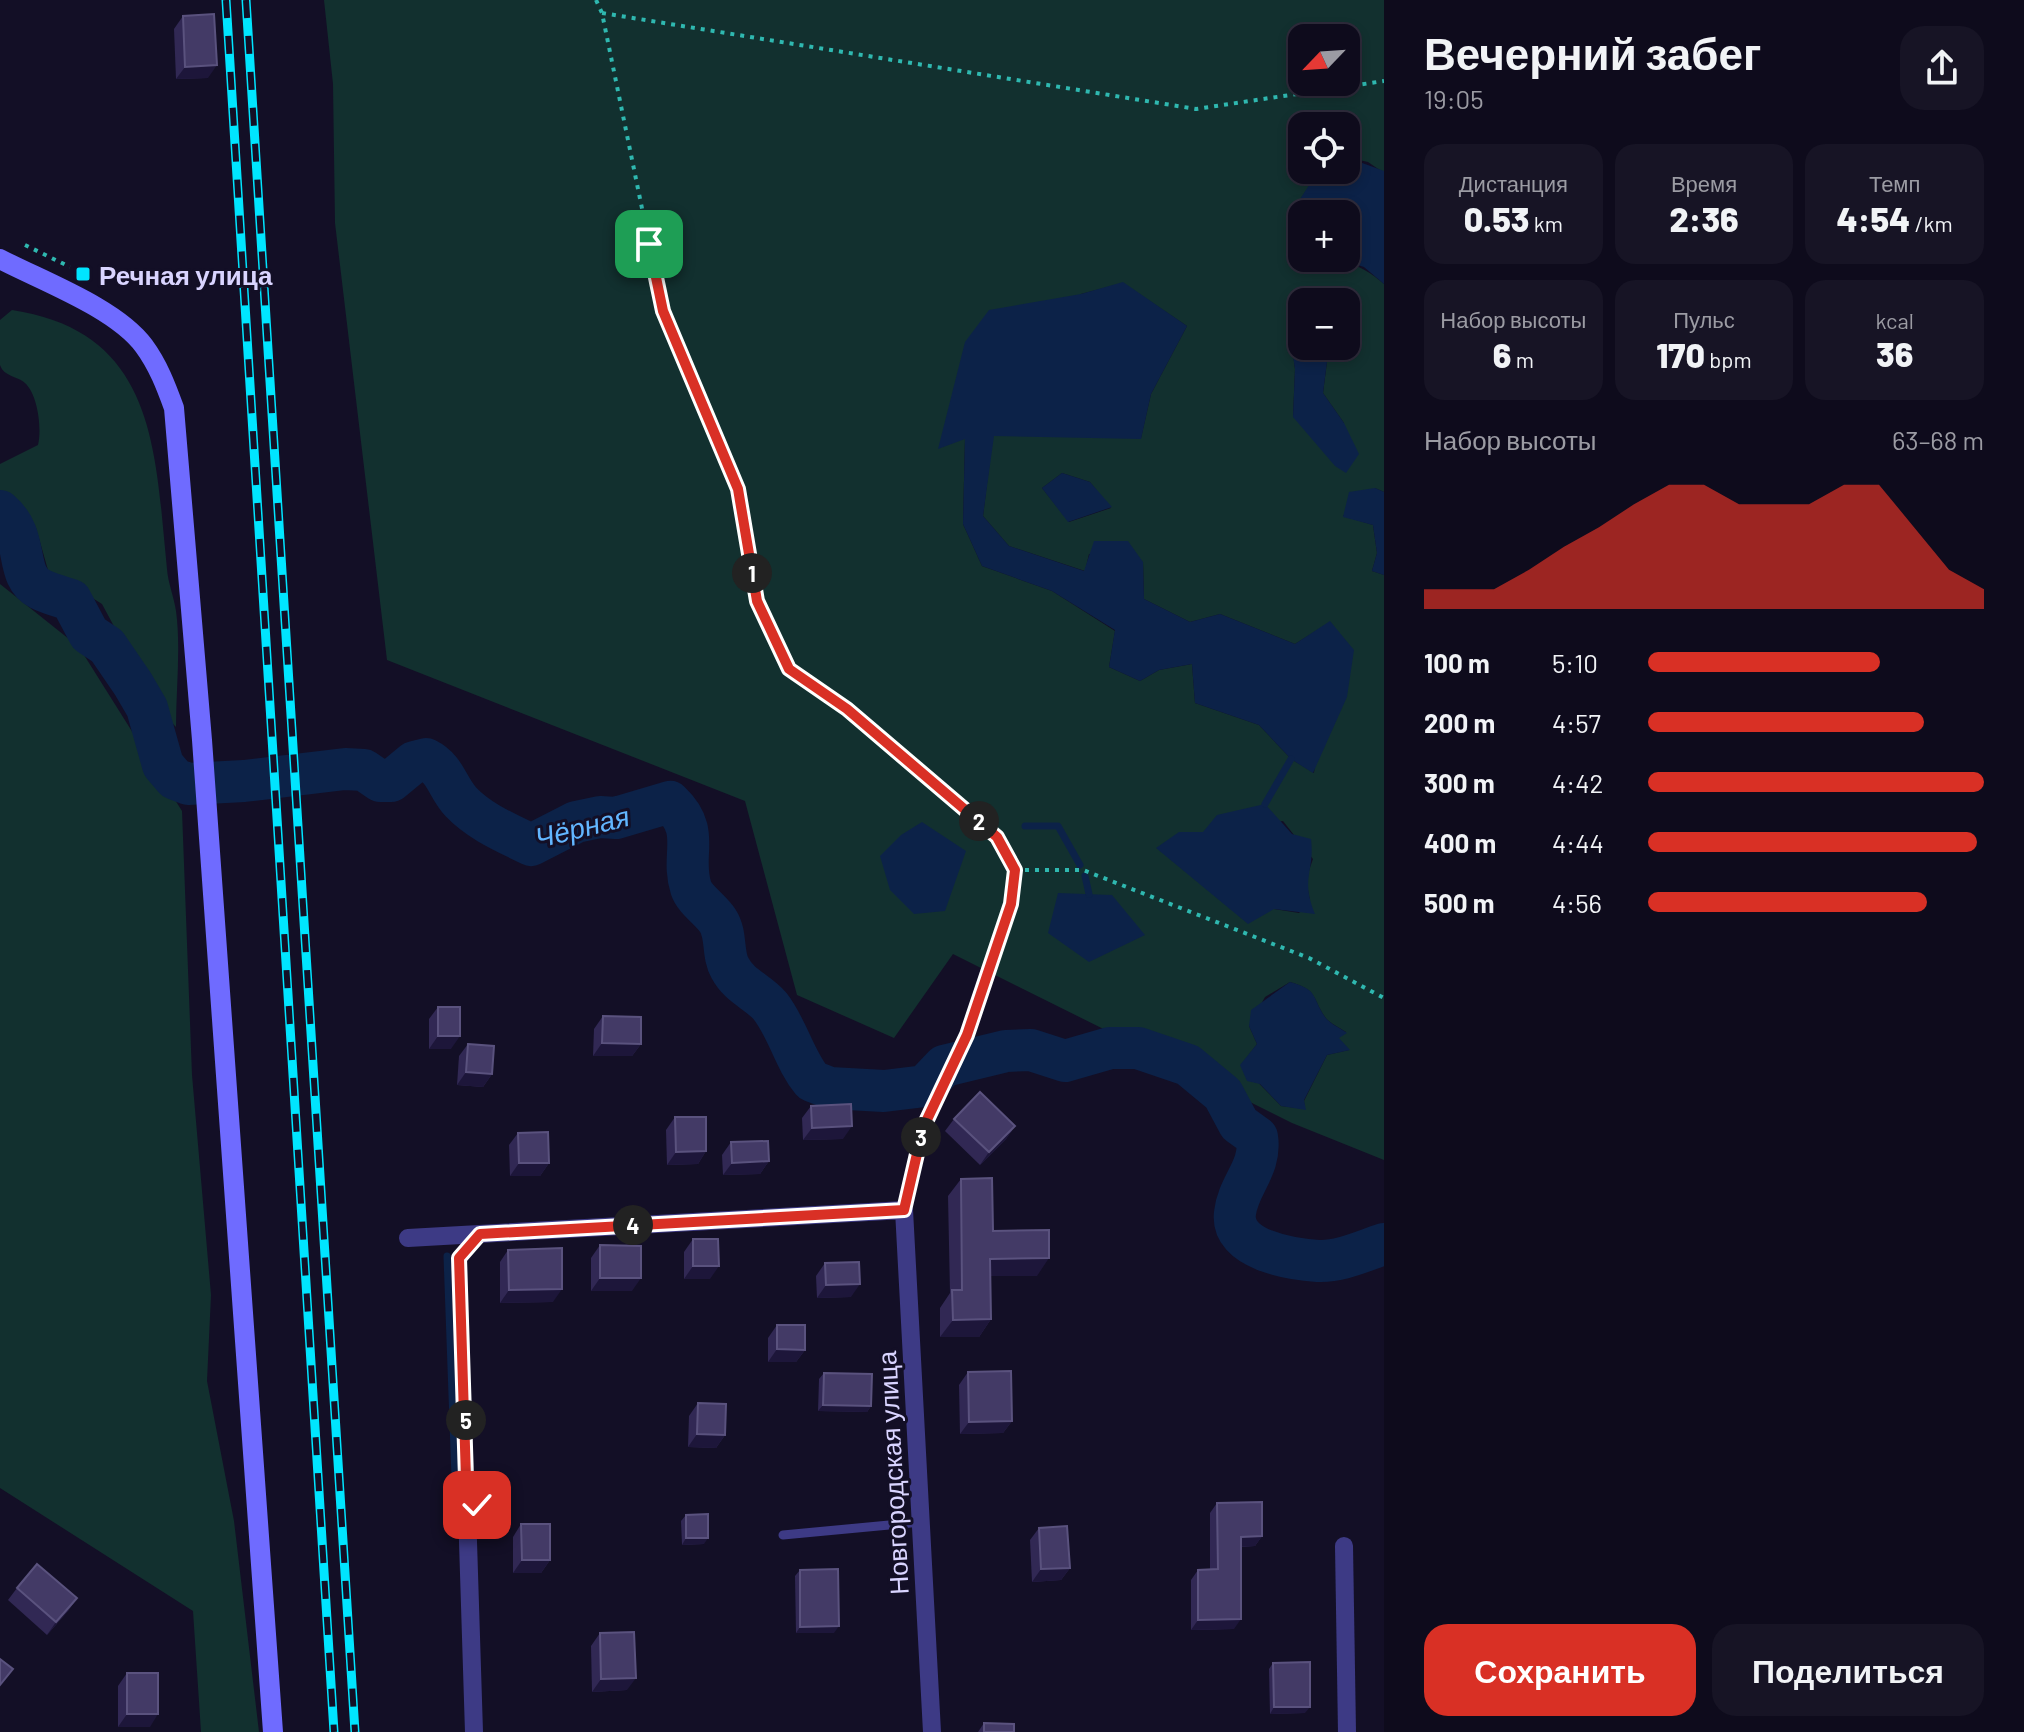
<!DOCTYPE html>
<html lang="ru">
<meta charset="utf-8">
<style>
body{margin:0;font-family:Barlow,sans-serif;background:#171425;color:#f1f3f6;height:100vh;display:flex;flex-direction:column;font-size:30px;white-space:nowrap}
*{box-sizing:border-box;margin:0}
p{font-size:26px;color:#9b9ba3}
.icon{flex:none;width:44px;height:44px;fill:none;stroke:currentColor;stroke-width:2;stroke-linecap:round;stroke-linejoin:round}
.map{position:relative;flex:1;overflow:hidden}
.sheet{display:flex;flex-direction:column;background:#0e0b1c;width:640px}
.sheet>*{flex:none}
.needle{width:52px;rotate:245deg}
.tools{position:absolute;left:1288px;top:24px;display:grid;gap:16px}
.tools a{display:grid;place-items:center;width:72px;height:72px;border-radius:16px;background:#0e0b1c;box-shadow:0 4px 12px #0003,0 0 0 2px #2e2b3b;font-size:40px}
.pin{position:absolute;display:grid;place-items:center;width:68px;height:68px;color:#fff;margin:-34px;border-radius:16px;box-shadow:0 4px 12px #0006}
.km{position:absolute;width:40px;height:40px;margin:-20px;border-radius:50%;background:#222;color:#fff;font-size:22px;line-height:40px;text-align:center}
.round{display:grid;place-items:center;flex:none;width:84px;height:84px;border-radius:24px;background:#171425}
.summary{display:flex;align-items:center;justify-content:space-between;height:136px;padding:0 40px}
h1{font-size:44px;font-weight:800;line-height:60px}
.stats{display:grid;grid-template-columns:repeat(3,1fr);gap:12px;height:136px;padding:8px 40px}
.stats div{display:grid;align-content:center;border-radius:20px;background:#171425;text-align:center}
.stats b{font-size:34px;font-weight:800}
.stats small{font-size:22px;font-weight:400}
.stats p{font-size:22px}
.chart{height:224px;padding:16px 40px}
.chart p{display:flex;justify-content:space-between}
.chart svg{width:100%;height:144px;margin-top:8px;fill:#d93025;opacity:.7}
.primary-button{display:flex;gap:16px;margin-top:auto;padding:16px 40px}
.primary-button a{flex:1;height:92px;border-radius:24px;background:#d93025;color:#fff;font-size:32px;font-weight:800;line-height:92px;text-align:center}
.primary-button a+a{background:#171425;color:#f1f3f6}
ul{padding:0 40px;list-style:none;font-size:26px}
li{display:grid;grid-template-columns:128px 96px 1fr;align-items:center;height:60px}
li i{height:20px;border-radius:10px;background:#d93025}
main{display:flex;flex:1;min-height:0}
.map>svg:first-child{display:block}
.green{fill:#12302f;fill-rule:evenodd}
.water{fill:#0c2248}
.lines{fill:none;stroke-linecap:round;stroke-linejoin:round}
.stream{stroke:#0c2248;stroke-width:7}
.river{stroke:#0c2248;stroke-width:42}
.path{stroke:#2fb8b0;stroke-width:4;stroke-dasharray:4 6;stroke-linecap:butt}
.lane{stroke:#3d3a85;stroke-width:9}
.street{stroke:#3d3a85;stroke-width:18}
.secondary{stroke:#6f6bff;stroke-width:20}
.rail-casing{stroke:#00e5ff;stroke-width:9}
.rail{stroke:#130f26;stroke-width:6;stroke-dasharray:18;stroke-linecap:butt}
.wall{fill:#312854}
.shaded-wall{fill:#1d163a}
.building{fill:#433a66;stroke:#5a527e;stroke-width:2}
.route-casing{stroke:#fff;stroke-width:16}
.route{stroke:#d93025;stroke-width:10}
.poi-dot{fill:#00e5ff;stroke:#130f26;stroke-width:3}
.labels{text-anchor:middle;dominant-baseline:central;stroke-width:6;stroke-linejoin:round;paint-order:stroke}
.poi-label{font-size:26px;font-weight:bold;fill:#d9d4ff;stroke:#130f26;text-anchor:start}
.street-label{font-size:26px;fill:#d9d4ff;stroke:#130f26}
.water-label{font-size:28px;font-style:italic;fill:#62b6ff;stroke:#130f26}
</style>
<main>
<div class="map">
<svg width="1384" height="1732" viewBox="0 0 1384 1732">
<rect width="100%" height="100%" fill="#130f26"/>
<g class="green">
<path d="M324,0H1384V173L1368,162L1346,157V126H1302V170H1320L1291,213L1302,228V258C1336,258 1358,261 1384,284V492L1375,488L1343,516L1373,525L1377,553L1372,571L1384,575V1160L1292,1123L953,954L894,1038L797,995L745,801L387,660L335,223L333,84ZM1302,38H1346V82H1302ZM1123,283L1187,326L1151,394L1141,438L993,435L983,516L1009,546L1085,571L1089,554L1143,562L1144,599L1190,622L1220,614L1295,644L1330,622L1314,773L1291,759L1259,725L1195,703L1192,664L1159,670L1140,681L1109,667L1115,631L1052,591L982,566L963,524L965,438L939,448L1081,294ZM1302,302H1346V346H1329L1323,393L1344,423L1293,417L1295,369L1287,308H1302ZM1062,473L1090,482L1111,508L1069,522L1042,488ZM1283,821L1313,859L1306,879L1310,901L1299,913L1274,909L1179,832L1203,833ZM1290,982C1318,990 1311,996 1325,1017C1329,1023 1340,1028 1346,1032L1338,1038L1349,1050L1327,1055L1304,1101L1305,1109L1281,1106L1241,1065L1257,1044L1249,1026L1265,997Z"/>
<path d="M12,310C158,332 155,453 167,569C168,583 174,597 176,611C181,648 176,689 176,727L158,708L102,604L48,570L36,528L19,501L0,497V464L38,445C42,429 38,395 25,383C18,376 4,377 0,365C0,352 0,334 0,320Z"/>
<path d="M0,584L79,647L182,811L192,1075L211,1295L207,1381L234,1521L259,1732H201L193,1611L0,1488Z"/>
</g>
<g class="water">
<path d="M1346,157L1384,171V284L1364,267L1335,258H1346V214H1302V228L1291,213L1317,173L1346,170Z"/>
<path d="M1123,282L1187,326L1151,394L1141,439L994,436L983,516L1009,546L1084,571L1094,541H1128L1143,562L1144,599L1190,622L1220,614L1295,644L1330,621L1354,650L1347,697L1313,773L1291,759L1259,725L1195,703L1192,664L1159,670L1140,681L1109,667L1115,630L1052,591L982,566L963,524L965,439L938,449L965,342L989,310L1081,294Z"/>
<path d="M1286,308H1302V346H1329L1323,393L1344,423L1359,454L1346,473L1335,466L1293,417L1295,369Z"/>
<path d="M1062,473L1090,482L1112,507L1068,522L1042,488Z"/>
<path d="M1375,488L1384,492V575L1372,571L1377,553L1373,525L1343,517L1349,492Z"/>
<path d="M1265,804L1292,834L1311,839C1315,872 1300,878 1315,914L1274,909L1248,924L1156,848L1179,832H1203L1217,815Z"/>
<path d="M922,822L966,851L945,911L914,914L890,890L880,856L901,835Z"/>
<path d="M1058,893L1112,895L1145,935L1089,962L1048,933Z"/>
<path d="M1290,982C1319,990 1311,996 1325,1017C1329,1023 1340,1028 1347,1033L1339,1038L1350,1050L1327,1055L1304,1100L1306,1110L1281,1106L1260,1084L1247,1081L1240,1065L1257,1044L1249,1026L1251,1010Z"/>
</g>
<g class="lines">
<g class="stream">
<path d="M1265,804L1291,759"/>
<path d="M1025,826H1058L1080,865"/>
<path d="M1085,876L1089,894"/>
<path d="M447,1256L456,1505"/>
</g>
<path class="river" d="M0,511C31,537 13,575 40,589C50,594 62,597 71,600L89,634L107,646L133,684L147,708L163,765L175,779L188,784L244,781L345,769L364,770L380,781H391L414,762L426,759C446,769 447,787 461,802C480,822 507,833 531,845L576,822L600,817L616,818L670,802C702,832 680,854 691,888C695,900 711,910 718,921C727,935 722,954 730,968C740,987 757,991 770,1006C788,1029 794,1059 812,1081L830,1088L884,1091L925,1086L944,1066L1006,1051L1031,1050L1065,1061L1110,1048H1138L1188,1065L1223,1094L1239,1124L1257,1137C1262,1168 1238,1185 1235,1213C1230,1250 1291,1259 1318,1261C1340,1262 1363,1251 1384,1244"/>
<g class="path">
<path d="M596,0L602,13L663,311L738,489L757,601L789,669L847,709L997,837L1015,870L1011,904L971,1023"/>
<path d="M602,13L1196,109L1384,81"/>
<path d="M25,245L70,267"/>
<path d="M1015,870H1083L1309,958L1384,998"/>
<path d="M462,1254L459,1258L468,1492"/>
</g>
<g class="lane">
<path d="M904,1210L923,1128L967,1035"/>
<path d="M783,1535L921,1522"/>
</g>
<g class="street">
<path d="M408,1238L904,1210L932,1732"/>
<path d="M467,1510L474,1732"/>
<path d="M1344,1546L1347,1732"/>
</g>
<path class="secondary" d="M0,259C42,281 116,308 144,346C158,365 166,386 174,408L202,740L273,1732"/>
<g class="rail-casing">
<g id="rail">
<path d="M226,0L334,1732"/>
<path d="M246,0L355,1732"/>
</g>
</g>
<use href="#rail" class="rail"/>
</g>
<g class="wall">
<path d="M183,16L208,78L176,79L174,29Z"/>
<path d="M438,1007L451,1049H429V1019Z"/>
<path d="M603,1016L641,1044L632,1056H593L594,1029Z"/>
<path d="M468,1044L492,1074L483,1087L457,1085L459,1056Z"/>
<path d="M811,1106L843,1139L803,1140L802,1118Z"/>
<path d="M675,1117L706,1151L698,1164L667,1165L666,1130Z"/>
<path d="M954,1119L1015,1126L1006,1139L980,1165L945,1131Z"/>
<path d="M518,1133L549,1163L540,1176H510L509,1145Z"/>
<path d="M731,1142L769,1161L760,1174L723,1175L722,1155Z"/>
<path d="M961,1179L993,1231L1037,1276H990L991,1319L979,1337H940V1308L950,1293L948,1196Z"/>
<path d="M693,1239L710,1279H684V1252Z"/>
<path d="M600,1245L632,1291H591V1258Z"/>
<path d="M508,1250L553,1302L500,1303V1262Z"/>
<path d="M825,1263L851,1297L817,1298L816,1276Z"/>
<path d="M777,1325L805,1350L796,1362H768V1338Z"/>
<path d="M968,1372L1012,1421L1003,1433L960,1434L959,1385Z"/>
<path d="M824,1373L871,1406L867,1412L818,1411L819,1379Z"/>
<path d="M698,1403L725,1435L716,1448L688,1447L689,1416Z"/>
<path d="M1217,1503L1262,1536L1255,1546L1241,1547L1234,1629L1191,1630V1580L1198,1570L1210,1569V1513Z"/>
<path d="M686,1515L704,1544L682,1545L681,1521Z"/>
<path d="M521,1524L550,1560L541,1573H513V1537Z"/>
<path d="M1039,1528L1070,1568L1061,1580L1032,1582L1030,1540Z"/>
<path d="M800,1570L834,1633H796L795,1576Z"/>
<path d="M17,1588L77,1598L68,1611L47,1635L8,1600Z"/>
<path d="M600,1633L627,1690L592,1692L591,1646Z"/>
<path d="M1273,1663L1305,1713L1270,1714L1269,1669Z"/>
<path d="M127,1673L150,1727H118V1686Z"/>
<path d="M984,1723L1014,1732H978Z"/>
</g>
<g class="shaded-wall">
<path d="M217,65L208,78L176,79L185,67Z"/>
<path d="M438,1036H460L451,1049H429Z"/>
<path d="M602,1043L641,1044L632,1056H593Z"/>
<path d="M466,1072L492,1074L483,1087L457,1085Z"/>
<path d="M852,1126L843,1139L803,1140L812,1128Z"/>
<path d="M1015,1126L1006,1139L980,1165L989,1152Z"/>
<path d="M706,1151L698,1164L667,1165L676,1152Z"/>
<path d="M769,1161L760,1174L723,1175L732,1163Z"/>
<path d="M519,1163H549L540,1176H510Z"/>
<path d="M1049,1258L1037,1276H978L990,1259Z"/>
<path d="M693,1266H719L710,1279H684Z"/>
<path d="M600,1278H641L632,1291H591Z"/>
<path d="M860,1284L851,1297L817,1298L826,1285Z"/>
<path d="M562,1289L553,1302L500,1303L509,1290Z"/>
<path d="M991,1319L979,1337H940L953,1320Z"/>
<path d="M777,1349L805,1350L796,1362H768Z"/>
<path d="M823,1405L871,1406L867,1412L818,1411Z"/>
<path d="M1012,1421L1003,1433L960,1434L969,1422Z"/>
<path d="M697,1434L725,1435L716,1448L688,1447Z"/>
<path d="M1262,1536L1255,1546L1234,1547L1241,1537Z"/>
<path d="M686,1538H708L704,1544L682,1545Z"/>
<path d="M522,1560H550L541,1573H513Z"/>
<path d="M1070,1568L1061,1580L1032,1582L1041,1569Z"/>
<path d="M77,1598L68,1611L47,1635L56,1622Z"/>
<path d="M1241,1619L1234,1629L1191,1630L1198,1620Z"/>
<path d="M839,1626L834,1633H796L800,1627Z"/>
<path d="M636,1678L627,1690L592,1692L601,1679Z"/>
<path d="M1274,1707H1310L1305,1713L1270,1714Z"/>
<path d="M127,1714H158L150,1727H118Z"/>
</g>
<g class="building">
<path d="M214,14L217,65L185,67L183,16Z"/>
<rect x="438" y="1007" width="22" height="29"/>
<path d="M603,1016L641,1017V1044L602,1043Z"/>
<path d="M468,1044L494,1046L492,1074L466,1072Z"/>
<path d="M980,1092L1015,1126L989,1152L954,1119Z"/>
<path d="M851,1104L852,1126L812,1128L811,1106Z"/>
<path d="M675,1117H706V1151L676,1152Z"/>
<path d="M548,1132L549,1163H519L518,1133Z"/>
<path d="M768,1141L769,1161L732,1163L731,1142Z"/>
<path d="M992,1178L993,1231L1049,1230V1258L990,1259L991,1319L953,1320L952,1290H962L961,1179Z"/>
<path d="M693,1239H718L719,1266H693Z"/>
<path d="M600,1245L641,1246V1278H600Z"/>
<path d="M562,1248V1289L509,1290L508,1250Z"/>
<path d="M859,1262L860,1284L826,1285L825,1263Z"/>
<path d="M777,1325H805V1350L777,1349Z"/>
<path d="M1011,1371L1012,1421L969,1422L968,1372Z"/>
<path d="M824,1373L872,1374L871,1406L823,1405Z"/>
<path d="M698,1403L726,1404L725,1435L697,1434Z"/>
<path d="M1262,1502V1536L1241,1537V1619L1198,1620V1570L1218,1569L1217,1503Z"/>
<path d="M708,1514V1538H686V1515Z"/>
<path d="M521,1524H550V1560H522Z"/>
<path d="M1067,1526L1070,1568L1041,1569L1039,1528Z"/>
<path d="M37,1564L77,1598L56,1622L17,1588Z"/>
<path d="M838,1569L839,1626L800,1627V1570Z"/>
<path d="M634,1632L636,1678L601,1679L600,1633Z"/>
<path d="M0,1659L13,1669L0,1685Z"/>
<path d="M1310,1662V1707H1274L1273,1663Z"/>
<rect x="127" y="1673" width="31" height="41"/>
<path d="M984,1723L1014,1724V1732H984Z"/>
</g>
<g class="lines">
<g class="route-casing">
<path id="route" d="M477,1505L467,1510L459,1258L480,1234L904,1210L923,1128L967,1035L1011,904L1015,870L997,837L847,709L789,669L757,601L738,489L663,311L649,244"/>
</g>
<use href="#route" class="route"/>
</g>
<rect class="poi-dot" x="75" y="266" width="16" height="16" rx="4"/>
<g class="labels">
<g class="poi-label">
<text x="99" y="274">Речная улица</text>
</g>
<g class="street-label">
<text transform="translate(892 1473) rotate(-93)">Новгородская улица</text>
</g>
<g class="water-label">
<text transform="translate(582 826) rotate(-14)">Чёрная</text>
</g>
</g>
</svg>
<div class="tools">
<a><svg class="needle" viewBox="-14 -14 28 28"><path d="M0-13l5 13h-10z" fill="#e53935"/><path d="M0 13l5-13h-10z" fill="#9b9ba3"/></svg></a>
<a><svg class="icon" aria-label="locate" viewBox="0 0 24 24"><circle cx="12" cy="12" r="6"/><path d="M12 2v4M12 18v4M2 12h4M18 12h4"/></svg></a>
<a>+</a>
<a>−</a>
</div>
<div class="pin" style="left:649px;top:244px;background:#1e9e55"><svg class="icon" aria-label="arrive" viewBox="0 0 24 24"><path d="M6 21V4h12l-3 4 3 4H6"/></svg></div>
<div class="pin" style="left:477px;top:1505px;background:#d93025"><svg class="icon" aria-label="check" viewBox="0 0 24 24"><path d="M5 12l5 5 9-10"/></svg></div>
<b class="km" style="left:752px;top:573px">1</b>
<b class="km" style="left:979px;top:821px">2</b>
<b class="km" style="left:921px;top:1137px">3</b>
<b class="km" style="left:633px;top:1225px">4</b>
<b class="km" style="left:466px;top:1420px">5</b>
</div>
<section class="sheet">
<div class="summary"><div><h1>Вечерний забег</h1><p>19:05</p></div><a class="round"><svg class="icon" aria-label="share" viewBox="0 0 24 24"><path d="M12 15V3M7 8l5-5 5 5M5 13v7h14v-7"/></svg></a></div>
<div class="stats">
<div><p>Дистанция</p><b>0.53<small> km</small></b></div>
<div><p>Время</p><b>2:36</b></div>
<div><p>Темп</p><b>4:54<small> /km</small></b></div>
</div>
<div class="stats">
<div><p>Набор высоты</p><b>6<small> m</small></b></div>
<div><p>Пульс</p><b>170<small> bpm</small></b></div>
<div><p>kcal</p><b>36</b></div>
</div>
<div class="chart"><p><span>Набор высоты</span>63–68 m</p>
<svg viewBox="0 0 160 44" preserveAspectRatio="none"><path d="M0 44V38L10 38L20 38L30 32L40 25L50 19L60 12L70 6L80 6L90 12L100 12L110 12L120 6L130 6L140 19L150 32L160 38V44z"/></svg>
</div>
<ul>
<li><b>100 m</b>5:10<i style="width:69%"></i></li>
<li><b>200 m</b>4:57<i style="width:82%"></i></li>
<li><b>300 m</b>4:42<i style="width:100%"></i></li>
<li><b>400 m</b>4:44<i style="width:98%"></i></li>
<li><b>500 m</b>4:56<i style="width:83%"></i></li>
</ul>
<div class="primary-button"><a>Сохранить</a><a>Поделиться</a></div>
</section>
</main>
